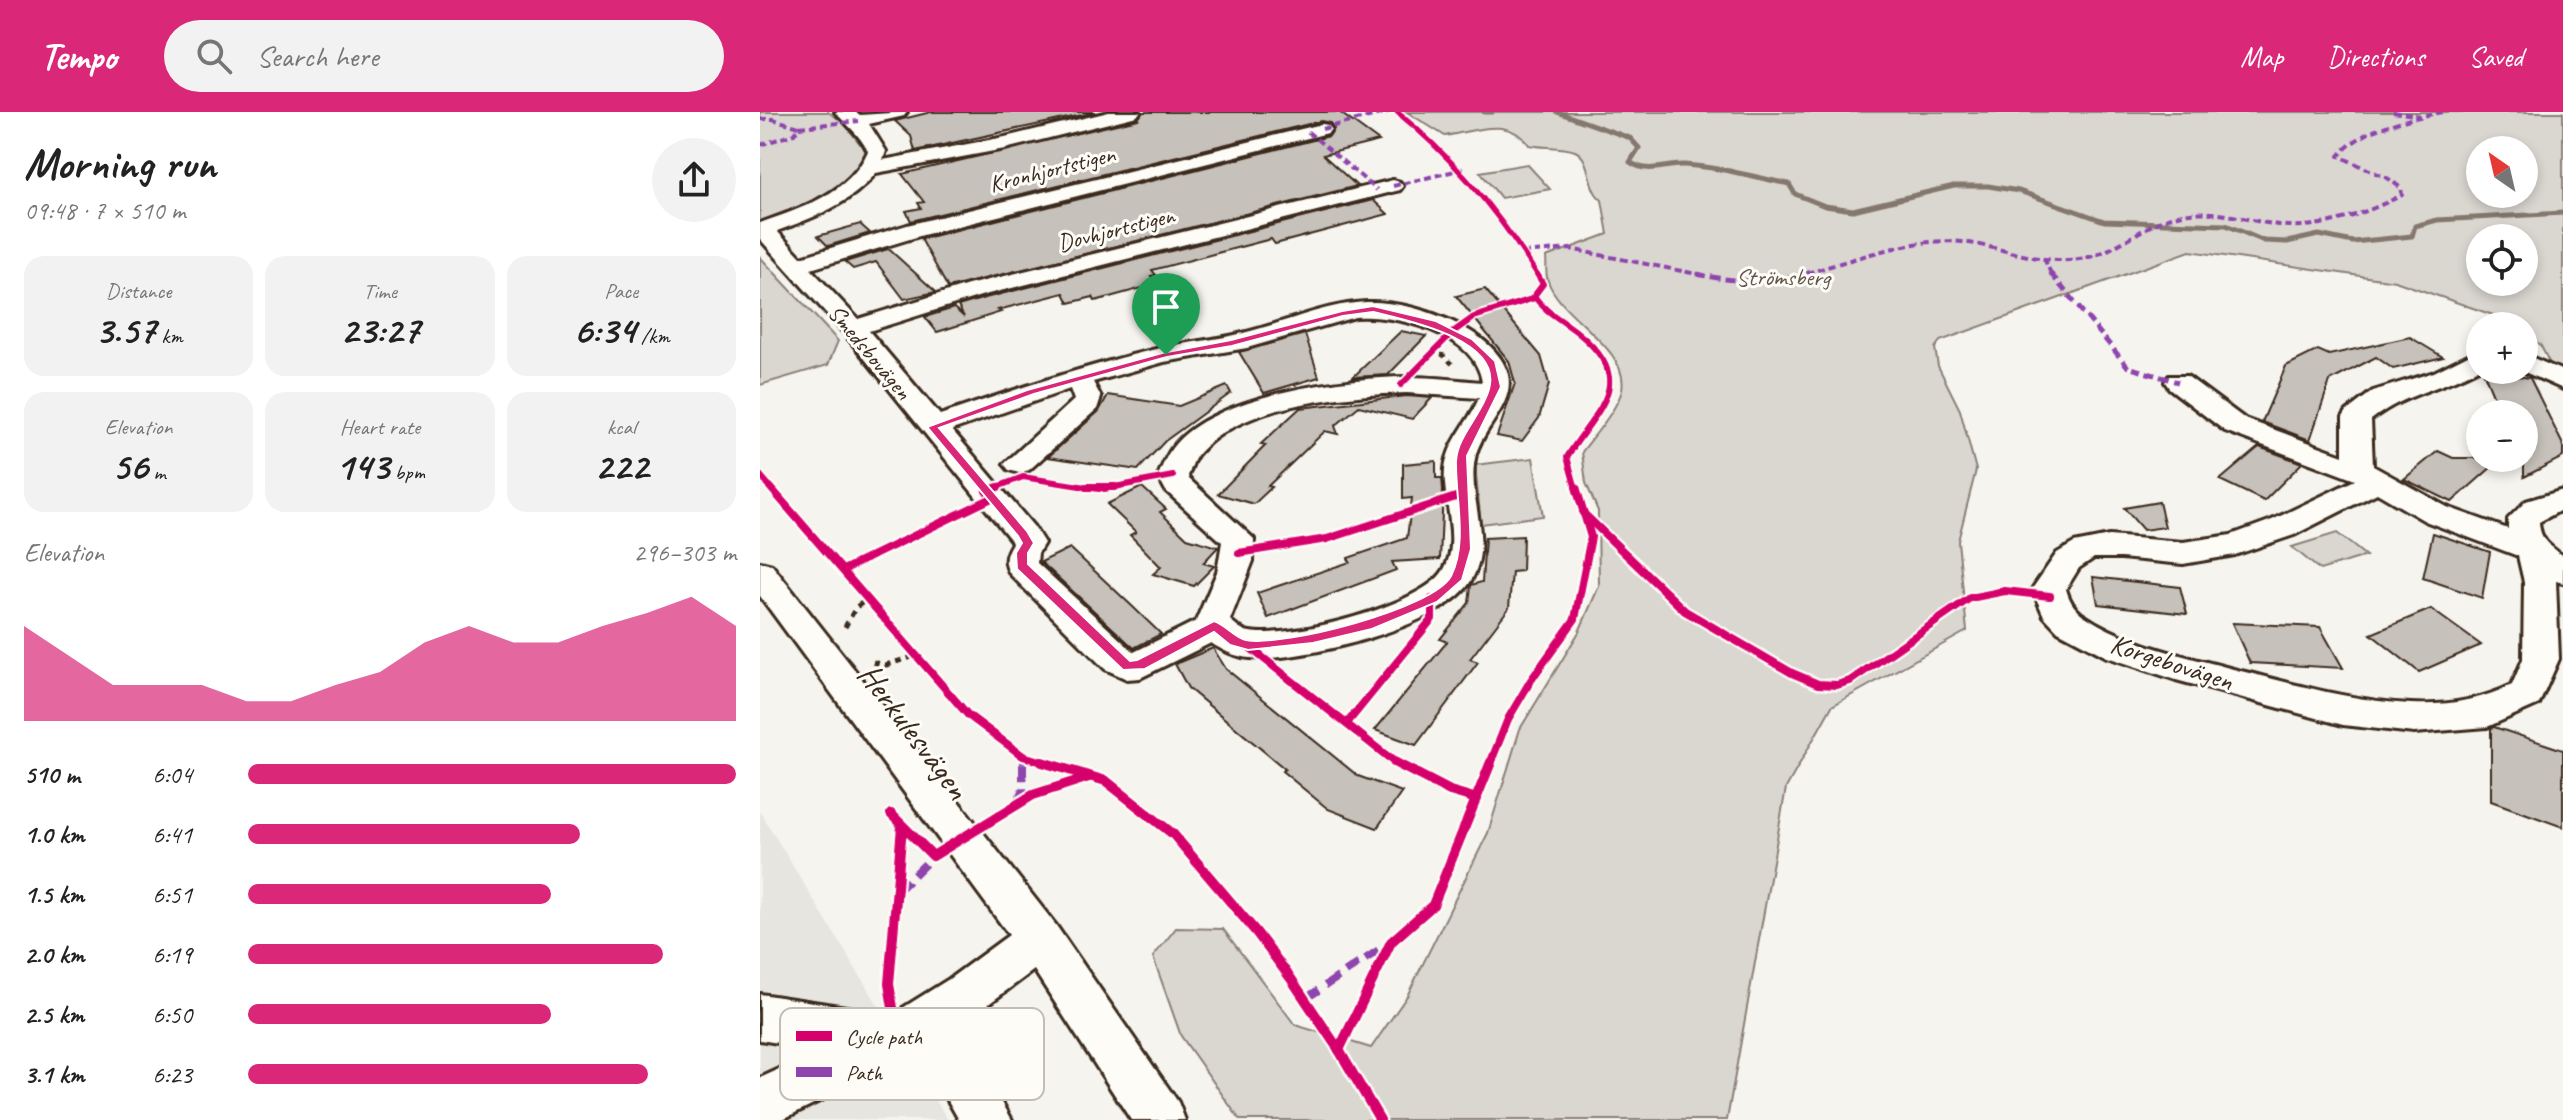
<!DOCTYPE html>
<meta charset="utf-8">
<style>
body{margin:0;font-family:Caveat,sans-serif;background:#f2f2f2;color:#222;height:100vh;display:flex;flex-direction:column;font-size:30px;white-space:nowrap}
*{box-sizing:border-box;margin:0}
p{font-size:26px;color:#767676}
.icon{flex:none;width:44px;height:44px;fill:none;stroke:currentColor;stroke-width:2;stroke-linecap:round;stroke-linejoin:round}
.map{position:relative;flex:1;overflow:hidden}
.drawer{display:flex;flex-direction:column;background:#fff;width:760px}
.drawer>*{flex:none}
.needle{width:52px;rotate:326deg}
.tools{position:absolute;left:1706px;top:24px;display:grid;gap:16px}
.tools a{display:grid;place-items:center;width:72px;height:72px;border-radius:50%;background:#fff;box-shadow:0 4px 12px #0003;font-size:40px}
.pin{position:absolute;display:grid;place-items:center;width:68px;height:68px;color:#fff;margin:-82px -34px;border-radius:50% 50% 50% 0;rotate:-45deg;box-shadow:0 0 8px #0007}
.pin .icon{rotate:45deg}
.round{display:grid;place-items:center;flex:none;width:84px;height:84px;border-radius:42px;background:#f2f2f2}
.overview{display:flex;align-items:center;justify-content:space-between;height:136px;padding:0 24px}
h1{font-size:44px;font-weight:600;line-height:60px}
.figures{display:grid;grid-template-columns:repeat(3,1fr);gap:12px;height:136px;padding:8px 24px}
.figures div{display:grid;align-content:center;border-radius:20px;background:#f2f2f2;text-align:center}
.figures b{font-size:40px;font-weight:600}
.figures small{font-size:22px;font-weight:400}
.figures p{font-size:22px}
.chart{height:224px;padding:16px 24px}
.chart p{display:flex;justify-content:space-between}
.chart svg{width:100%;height:144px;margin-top:8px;fill:#db2777;opacity:.7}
ul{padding:0 24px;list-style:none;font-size:26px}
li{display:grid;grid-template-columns:128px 96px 1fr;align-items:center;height:60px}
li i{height:20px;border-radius:10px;background:#db2777}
header{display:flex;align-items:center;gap:48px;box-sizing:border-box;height:112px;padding:0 40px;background:#db2777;color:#fff}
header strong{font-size:38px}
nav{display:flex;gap:44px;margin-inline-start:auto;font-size:28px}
.search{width:560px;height:72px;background:#f2f2f2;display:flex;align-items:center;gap:20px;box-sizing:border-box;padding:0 28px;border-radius:44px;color:#767676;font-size:30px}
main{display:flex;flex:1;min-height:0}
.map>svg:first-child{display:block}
.built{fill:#e7e5df}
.green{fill:#dad6d0;stroke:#8a8077;stroke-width:2;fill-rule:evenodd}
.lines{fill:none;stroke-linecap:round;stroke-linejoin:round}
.stream{stroke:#84786e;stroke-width:5}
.building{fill:#c7c1bb;stroke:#3b2a1e;stroke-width:2}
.minor-casing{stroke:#3b2a1e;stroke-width:6}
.path-far1{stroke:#3b2a1e;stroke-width:4;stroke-dasharray:5 5;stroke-linecap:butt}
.path{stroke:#3b2a1e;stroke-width:5;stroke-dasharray:6 6;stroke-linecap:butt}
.minor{fill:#fdfcf7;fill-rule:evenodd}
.quiet-far3{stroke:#8e44ad;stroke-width:4;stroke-dasharray:7 4;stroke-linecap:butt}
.quiet-far2{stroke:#8e44ad;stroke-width:5;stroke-dasharray:9 5;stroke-linecap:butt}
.quiet-far1{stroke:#8e44ad;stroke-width:6;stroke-dasharray:12 6;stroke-linecap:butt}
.quiet{stroke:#8e44ad;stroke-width:8;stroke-dasharray:16 8;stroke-linecap:butt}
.cycleway-far3-casing{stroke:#fdfcf7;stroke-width:8}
.cycleway-far2-casing{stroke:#fdfcf7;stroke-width:10}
.cycleway-far1-casing{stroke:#fdfcf7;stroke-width:13}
.cycleway-casing{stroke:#fdfcf7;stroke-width:15}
.cycleway-far3{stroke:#d6006c;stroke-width:5}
.cycleway-far2{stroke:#d6006c;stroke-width:6}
.cycleway-far1{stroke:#d6006c;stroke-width:8}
.cycleway{stroke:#d6006c;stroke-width:10}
.route{fill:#db2777;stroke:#fff;stroke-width:2;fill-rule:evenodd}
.labels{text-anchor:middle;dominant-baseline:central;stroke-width:6;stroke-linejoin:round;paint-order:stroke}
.far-street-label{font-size:24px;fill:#3b2a1e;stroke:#fdfcf7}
.far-park-label{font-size:24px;fill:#63554a;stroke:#fdfcf7}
.street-label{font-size:28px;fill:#3b2a1e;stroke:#fdfcf7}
.near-street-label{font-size:34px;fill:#3b2a1e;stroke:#fdfcf7}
.key{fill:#fdfcf7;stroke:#c3bdb6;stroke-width:2}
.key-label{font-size:22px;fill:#3b2a1e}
</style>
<header>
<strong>Tempo</strong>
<div class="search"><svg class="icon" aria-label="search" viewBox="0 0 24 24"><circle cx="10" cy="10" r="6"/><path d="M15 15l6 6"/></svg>Search here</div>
<nav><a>Map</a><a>Directions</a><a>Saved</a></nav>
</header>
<main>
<section class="drawer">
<div class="overview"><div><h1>Morning run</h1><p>09:48 · 7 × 510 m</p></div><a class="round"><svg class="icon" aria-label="share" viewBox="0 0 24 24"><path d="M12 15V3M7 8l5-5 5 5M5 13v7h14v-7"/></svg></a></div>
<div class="figures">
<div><p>Distance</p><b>3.57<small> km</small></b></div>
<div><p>Time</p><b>23:27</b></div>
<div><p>Pace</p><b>6:34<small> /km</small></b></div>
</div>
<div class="figures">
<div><p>Elevation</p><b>56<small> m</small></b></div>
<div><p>Heart rate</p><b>143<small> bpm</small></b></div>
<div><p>kcal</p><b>222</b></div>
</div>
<div class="chart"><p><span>Elevation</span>296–303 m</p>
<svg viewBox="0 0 160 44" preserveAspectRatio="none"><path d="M0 44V15L10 24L20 33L30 33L40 33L50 38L60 38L70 33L80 29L90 20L100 15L110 20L120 20L130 15L140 11L150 6L160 15V44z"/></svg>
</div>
<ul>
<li><b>510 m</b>6:04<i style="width:100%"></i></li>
<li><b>1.0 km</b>6:41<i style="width:68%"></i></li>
<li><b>1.5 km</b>6:51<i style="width:62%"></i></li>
<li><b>2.0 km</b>6:19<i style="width:85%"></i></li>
<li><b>2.5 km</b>6:50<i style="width:62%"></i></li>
<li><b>3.1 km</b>6:23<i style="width:82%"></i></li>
</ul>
</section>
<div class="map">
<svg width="1803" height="1008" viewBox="0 0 1803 1008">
<rect width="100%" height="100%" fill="#f5f4ee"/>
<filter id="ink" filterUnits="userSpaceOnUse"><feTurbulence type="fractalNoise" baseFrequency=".0125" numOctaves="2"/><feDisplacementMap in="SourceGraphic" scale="16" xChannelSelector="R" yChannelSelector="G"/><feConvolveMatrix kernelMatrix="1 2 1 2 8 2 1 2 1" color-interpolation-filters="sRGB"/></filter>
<g filter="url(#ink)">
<path class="built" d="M0,700L188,1008H0Z"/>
<g class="green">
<path d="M0,0H68L83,10L107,41C86,82 41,96 0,113Z"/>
<path d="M647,0H1803V278L1781,234L1764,219V214H1755L1733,203L1635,169L1430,139L1180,229L1175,236L1178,254L1200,298L1216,358L1198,429L1207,519L1072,594L1026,676L967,1008H480L421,924L393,845L416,816L463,817L535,913L611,936L647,884L728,721L760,617L819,520L839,474L838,399L826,371L822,340C833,325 858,296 862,278C870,236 800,205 788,169C785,162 787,152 786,145L848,122L842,88C826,77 832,46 815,39C801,34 783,36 769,33C748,4 715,19 685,24ZM1720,38H1764V82H1720ZM1720,126H1764V170H1720Z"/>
<path d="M767,52L790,77L741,86L720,60Z"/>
<path d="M0,145L78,229L68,253L0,273Z"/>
<path d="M773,346L783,404L721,412L715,353Z"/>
<path d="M1577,421L1606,444L1560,458L1532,435Z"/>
</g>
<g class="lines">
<g class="stream">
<path d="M724,0H732"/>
<path d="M797,0L870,26L879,36L870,50C888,63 905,52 924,53C960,55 994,65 1029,72L1035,82L1065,94L1093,98L1194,74H1228L1259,79L1344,109L1466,113L1504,129L1527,130L1559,123L1593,130L1652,124L1655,114L1677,108L1803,101"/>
</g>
</g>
<g class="building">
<path d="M171,0H336L155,39L151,24L135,9Z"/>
<path d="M383,0H579L619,29L563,43L597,74L188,176L161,127L569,24L574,17L570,11L561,9L151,109L146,99L161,96L158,91L164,90L142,62L378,7Z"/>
<path d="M613,88L628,102L515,132L511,127L392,158L396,163L391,164L397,172L335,189L333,185L309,191L304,181L238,198L241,200L177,220L165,205L194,196L204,205L198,194L225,186Z"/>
<path d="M100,112L110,121L68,134L58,124Z"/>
<path d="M128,137L131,139L176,180L144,187L116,150L93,157L85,150Z"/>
<path d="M725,177L781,244L789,272L779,306L762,329L737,324L755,271L749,249L696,184Z"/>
<path d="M641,219L666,224L628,263L593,265Z"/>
<path d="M545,222L559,265L504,281L479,240Z"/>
<path d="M1650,225L1683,245L1633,257L1616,245L1570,269L1550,328L1502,310L1526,254L1558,238L1569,243Z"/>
<path d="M1723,259L1770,266L1803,333V345L1764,365V299L1738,295Z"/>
<path d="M467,274L471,281L405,329L378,358L288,345L339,299L348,283L419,294Z"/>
<path d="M647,284L672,286L652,307L599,294L575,314L578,322L565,319L508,374L512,375L494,392L458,382L506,333L501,332L540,296Z"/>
<path d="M1499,335L1542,351L1504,389L1460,368Z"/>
<path d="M1678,339L1693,346H1742L1692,390L1644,367Z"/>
<path d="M676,349V366H682L683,378L680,447L632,450L636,458L508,506L497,481L590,450L588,446L647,426L652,386L643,387V352Z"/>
<path d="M382,375L406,397L400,400L427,426L458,435L443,451L454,454L434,474L393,462L401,455L370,423L376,420L347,392Z"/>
<path d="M1399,390L1405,415L1383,418L1364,396Z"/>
<path d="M1673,421L1730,440L1722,486L1663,466Z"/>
<path d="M763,424L762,459L752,460L749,496L710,547L718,550L656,633L615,618L687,530L680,527L709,491L711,473L722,470L725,426Z"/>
<path d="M310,436L373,495L401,522L374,536L281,450Z"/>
<path d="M1333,465L1420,475L1427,502L1338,492Z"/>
<path d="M1671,497L1721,533L1659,560L1611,522Z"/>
<path d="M1472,511L1560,515L1583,556L1490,551Z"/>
<path d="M453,536L466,557L598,664L642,680L617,716L568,697L522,659L525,657L428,576L415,552Z"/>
<path d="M1734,615L1803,638V715L1731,689V616Z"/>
</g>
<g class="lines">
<g class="minor-casing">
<g id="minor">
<path d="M75,0H96L100,3L147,0L144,4L109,12L126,39L123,48L245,25L349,0H380L377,4L245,37L116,61C91,92 53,106 17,119L41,145L147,113L562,12L568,13L571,17L568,21L163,123L51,157L98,207L208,173L633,68L640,70L643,74L640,78L224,183L109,219L180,303C253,278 325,254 400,236C427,230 456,228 483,221C525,211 564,192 607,190C649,188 732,215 747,259C757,290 724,314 716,342C705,384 734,426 712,467C688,514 541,550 490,546C476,545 463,539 451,531L380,566L367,567L345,557L250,462C243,450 245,442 252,431L250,427L84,221L0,127V111C40,97 90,81 108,39C99,22 87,13 75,0ZM595,205C635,202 716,221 722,270C698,268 673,265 648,265C586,265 451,283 412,336C406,344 402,355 398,364L406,379L462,430L457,460L436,509L374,540L277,451L278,441L284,431L274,415L192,318L310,277L314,288L244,352L249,358L259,361L269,358L337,297L341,285L333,270L404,250L487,236ZM647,281L719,286C709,311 688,329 685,357C682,388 702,430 683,459C661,494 531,527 490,520C482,519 476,513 470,508L493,449L494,427L429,367L428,364C431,357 433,348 438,342C480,292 586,283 647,281Z"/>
<path d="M1720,237V256C1682,277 1645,281 1611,308L1613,354L1687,395L1748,417V407L1766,389L1803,378V397L1779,410C1780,428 1789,434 1803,444V471L1796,469L1799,547L1779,592L1727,615L1654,621L1583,613L1416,568L1347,545L1298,519L1284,504L1272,477L1297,441L1314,431L1349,424L1423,430L1471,423L1512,408L1595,368L1465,319L1409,276L1405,270L1409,264H1427L1485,307L1583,343V305L1587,299L1613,279L1674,260ZM1617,381L1665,409L1758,444L1764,470L1763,547L1752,573C1721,588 1686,594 1651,592C1591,589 1535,572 1477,558C1426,544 1367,533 1322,502C1313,495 1309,487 1306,477L1319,456L1334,446H1361L1423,452L1475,443L1534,423Z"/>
<path d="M1764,242L1803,259V277L1760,258H1764Z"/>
<path d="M0,450L12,453L295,812L418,990L425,1008H371L274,858L199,914L252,1008H199L160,939L21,1008H0V966L61,938L0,928V882L133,902L189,867L249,823L0,484Z"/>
</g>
</g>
<path class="path-far1" d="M671,241L683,243L694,254"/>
<g class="path">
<path d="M85,515L96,495L108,487"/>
<path d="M113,550L126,553L155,544"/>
</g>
<use href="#minor" class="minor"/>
<g class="quiet-far3">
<path d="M1633,0L1660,4"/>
<path d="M0,7H13L39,15L34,22L0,33"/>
<path d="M39,15L99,9"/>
<path d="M562,17L628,0"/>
<path d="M548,20L617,78"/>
<path d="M633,74L703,57"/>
<path d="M763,141L810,137L947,164"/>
<path d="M1284,146L1292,164"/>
<path d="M1036,164C1086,151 1151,124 1202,130C1244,135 1286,156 1329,145C1360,137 1389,108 1423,102C1453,96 1489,109 1519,113C1561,119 1606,101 1642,83L1641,76L1629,67L1579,44C1600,16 1649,7 1682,0"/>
</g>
<g class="quiet-far2">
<path d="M937,162C972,170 1009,172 1043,162"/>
<path d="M1291,162L1368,255L1418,270"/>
</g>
<path class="quiet-far1" d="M263,644V652"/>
<g class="quiet">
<path d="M257,691L263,677V650"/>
<path d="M137,780L173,744"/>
<path d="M545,887L625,834"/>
</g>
<g class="cycleway-far3-casing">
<path id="cycleway-far3" d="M637,0C695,47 739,101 778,164"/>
</g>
<g class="cycleway-far2-casing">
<g id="cycleway-far2">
<path d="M777,162L783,172L774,184C785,200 802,208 817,220C879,270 838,295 807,345L816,377"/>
<path d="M641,273L693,220L714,205L775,186"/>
<path d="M0,363L12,377"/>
<path d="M232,377L263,365L339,377"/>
<path d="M344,377L413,364"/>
</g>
</g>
<g class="cycleway-far1-casing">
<g id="cycleway-far1">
<path d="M10,375L208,603L263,644L289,652"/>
<path d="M326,375H355"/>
<path d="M226,379L238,375"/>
<path d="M823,401L925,499L1032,561L1058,572L1077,573L1090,569L1210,486L1245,479L1290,484"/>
<path d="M479,441L567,427L702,383"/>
<path d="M83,458L232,386"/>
<path d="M488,534L637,652"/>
<path d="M588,610L672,507V487"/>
<path d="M730,652L748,607L771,568L815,507L831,425L816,375"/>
</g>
</g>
<g class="cycleway-casing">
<g id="cycleway">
<path d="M282,650L346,669L413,722L496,820L532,868L579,938L620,1008"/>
<path d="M634,650L690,679L717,687"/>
<path d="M131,702L173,744L273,683L329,665"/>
<path d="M138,926L129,872L142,714"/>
<path d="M579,938L631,830L673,793L731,650"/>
</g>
</g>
<use href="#cycleway-far3" class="cycleway-far3"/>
<use href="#cycleway-far2" class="cycleway-far2"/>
<use href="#cycleway-far1" class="cycleway-far1"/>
<use href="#cycleway" class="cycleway"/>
</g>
</g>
<path class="route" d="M613,194L676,209L712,227L735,249L741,275L707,344L711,437L702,468L677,490L612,517L553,531L488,538L470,533L454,520L385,557L363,558L257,457L256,441L262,431L258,424L167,315L267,278L402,241L471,228L582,199ZM613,200C645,208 743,227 729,277C723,301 697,324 696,349C695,385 708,430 691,464C673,497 522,535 486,528C474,525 466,513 454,509L377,548L370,549L268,452V441L274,431L267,419L179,316L274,282L407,245L472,234L583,204Z"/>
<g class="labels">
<g class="far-street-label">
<text transform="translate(292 57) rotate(-14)">Kronhjortstigen</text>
<text transform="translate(356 117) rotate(-14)">Dovhjortstigen</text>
<text transform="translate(110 240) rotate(50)">Smedsbovägen</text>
</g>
<g class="far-park-label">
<text x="1023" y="165">Strömsberg</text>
</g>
<g class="street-label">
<text transform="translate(1412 550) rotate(18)">Korgebovägen</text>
</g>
<g class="near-street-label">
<text transform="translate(154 619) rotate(53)">Herkulesvägen</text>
</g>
</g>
<rect x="20" y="896" width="264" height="92" rx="12" class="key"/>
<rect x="36" y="919" width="36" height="10" fill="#d6006c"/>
<rect x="36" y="955" width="36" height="10" fill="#8e44ad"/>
<g class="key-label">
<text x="86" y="932">Cycle path</text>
<text x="86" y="968">Path</text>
</g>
</svg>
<div class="tools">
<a><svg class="needle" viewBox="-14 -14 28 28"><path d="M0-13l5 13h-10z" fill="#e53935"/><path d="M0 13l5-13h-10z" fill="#767676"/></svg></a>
<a><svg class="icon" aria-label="locate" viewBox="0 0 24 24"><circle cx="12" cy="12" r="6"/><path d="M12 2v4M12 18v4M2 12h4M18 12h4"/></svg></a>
<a>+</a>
<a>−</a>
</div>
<div class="pin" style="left:406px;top:243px;background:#1e9e55"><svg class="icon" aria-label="arrive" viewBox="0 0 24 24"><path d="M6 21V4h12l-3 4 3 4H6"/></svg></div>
</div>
</main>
